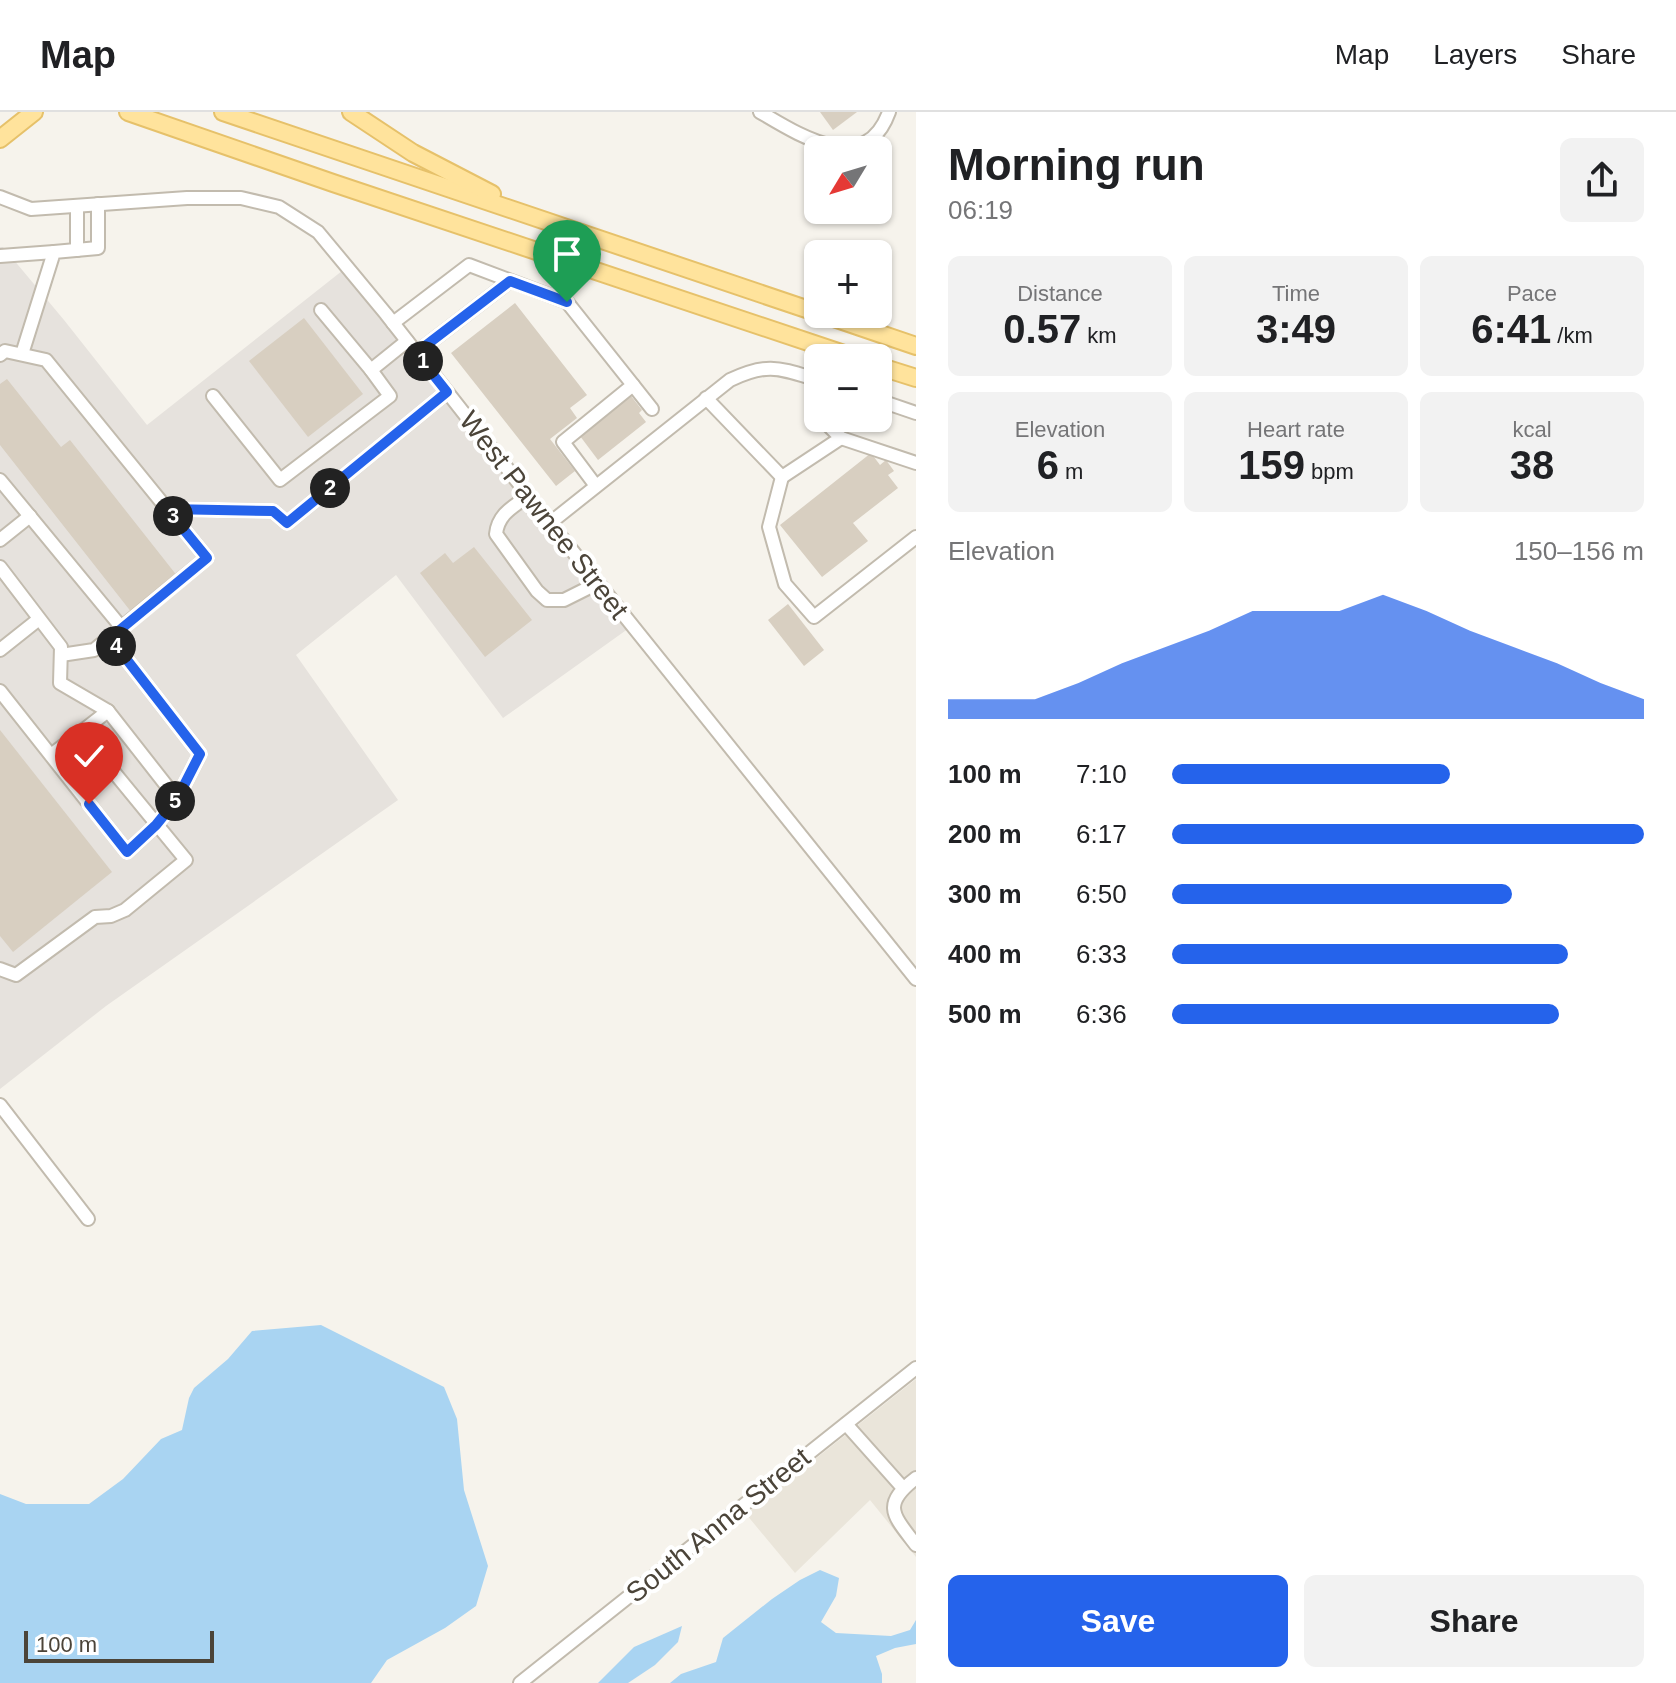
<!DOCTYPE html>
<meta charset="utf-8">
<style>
body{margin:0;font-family:Arial,sans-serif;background:#f2f2f2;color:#202124;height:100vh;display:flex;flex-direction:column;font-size:30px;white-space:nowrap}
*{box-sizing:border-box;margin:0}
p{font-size:26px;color:#757577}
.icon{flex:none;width:44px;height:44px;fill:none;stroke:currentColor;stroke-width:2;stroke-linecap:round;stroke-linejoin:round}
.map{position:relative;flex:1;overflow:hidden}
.drawer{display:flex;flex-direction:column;background:#fff;width:760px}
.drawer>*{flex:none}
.needle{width:52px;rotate:232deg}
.fabs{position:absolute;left:804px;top:24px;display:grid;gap:16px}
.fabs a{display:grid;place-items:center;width:88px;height:88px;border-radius:12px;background:#fff;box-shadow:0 2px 6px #0004;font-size:40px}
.scale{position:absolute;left:24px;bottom:20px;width:190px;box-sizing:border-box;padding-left:8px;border:4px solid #4b4439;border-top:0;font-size:22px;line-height:28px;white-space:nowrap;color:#4b4439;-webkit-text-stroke:6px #fff;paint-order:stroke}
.pin{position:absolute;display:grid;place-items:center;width:68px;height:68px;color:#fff;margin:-82px -34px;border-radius:50% 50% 50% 0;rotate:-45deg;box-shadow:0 0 8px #0007}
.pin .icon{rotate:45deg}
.km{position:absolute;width:40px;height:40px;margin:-20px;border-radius:50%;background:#222;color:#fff;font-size:22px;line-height:40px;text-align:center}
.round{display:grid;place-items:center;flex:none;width:84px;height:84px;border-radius:12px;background:#f2f2f2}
.overview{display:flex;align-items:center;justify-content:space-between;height:136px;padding:0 32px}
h1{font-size:44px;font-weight:600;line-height:60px}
.metrics{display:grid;grid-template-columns:repeat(3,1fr);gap:12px;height:136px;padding:8px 32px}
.metrics div{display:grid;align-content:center;border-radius:12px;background:#f2f2f2;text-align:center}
.metrics b{font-size:40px;font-weight:600}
.metrics small{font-size:22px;font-weight:400}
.metrics p{font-size:22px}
.chart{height:224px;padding:16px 32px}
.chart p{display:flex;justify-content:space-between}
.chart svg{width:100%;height:144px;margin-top:8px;fill:#2563eb;opacity:.7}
.button{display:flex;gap:16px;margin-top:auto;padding:16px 32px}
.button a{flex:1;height:92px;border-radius:12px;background:#2563eb;color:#fff;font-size:32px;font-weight:600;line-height:92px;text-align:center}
.button a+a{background:#f2f2f2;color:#202124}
ul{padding:0 32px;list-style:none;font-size:26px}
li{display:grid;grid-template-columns:128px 96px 1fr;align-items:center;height:60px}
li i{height:20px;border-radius:10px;background:#2563eb}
header{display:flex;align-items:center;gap:48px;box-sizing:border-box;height:112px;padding:0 40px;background:#fff;border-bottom:2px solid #e0e0e0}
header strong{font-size:38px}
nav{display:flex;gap:44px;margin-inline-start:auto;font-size:28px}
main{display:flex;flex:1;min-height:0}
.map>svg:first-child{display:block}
.residential{fill:#eae5da}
.industrial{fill:#e6e2dd}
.water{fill:#a9d4f2}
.building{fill:#d8cfc1}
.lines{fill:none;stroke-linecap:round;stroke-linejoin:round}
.minor-casing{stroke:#c2bbae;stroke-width:16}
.major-casing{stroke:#e6c16a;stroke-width:20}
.minor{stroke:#fff;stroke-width:12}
.major{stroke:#ffe39c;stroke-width:16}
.route-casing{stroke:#fff;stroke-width:16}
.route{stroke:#2563eb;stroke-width:10}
.labels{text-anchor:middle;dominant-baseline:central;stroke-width:8;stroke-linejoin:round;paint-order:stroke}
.street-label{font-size:28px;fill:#4b4439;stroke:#fff}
</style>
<header>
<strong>Map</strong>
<nav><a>Map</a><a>Layers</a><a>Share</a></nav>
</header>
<main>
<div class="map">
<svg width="916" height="1571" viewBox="0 0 916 1571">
<rect width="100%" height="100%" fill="#f6f3ec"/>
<path class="residential" d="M916,1267V1445L870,1388L795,1461L746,1402Z"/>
<path class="industrial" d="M0,135H3L64,208L147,313L347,155L632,514L503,606L396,463L296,543L398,688L106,894L0,977Z"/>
<g class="water">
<path d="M321,1213L444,1275L457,1307L464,1378L488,1454L476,1494L445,1516L387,1548L371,1571H0V1382L26,1392H89L123,1367L161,1327L182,1318L189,1286L194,1276L228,1247L252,1219Z"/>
<path d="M820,1458L839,1466L836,1484L821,1510L836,1521L891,1524L910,1518L916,1508V1532L895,1536L876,1544L882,1562V1571H670L681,1562L716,1550L723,1526L772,1487L800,1468Z"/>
<path d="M682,1514L678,1530L655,1553L628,1571H598L634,1535Z"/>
</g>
<g class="building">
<path d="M820,0H857L833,18Z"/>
<path d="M515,191L587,283L570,296L577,306L550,327L575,359L556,374L451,241Z"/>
<path d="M304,206L363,282L308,325L249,249Z"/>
<path d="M7,267L61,335L70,328L178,465L132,501L0,333V272Z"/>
<path d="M631,284L642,298L639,301L646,310L598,348L580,324Z"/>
<path d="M871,341L880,353L886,348L894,359L888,363L898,376L853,411L868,429L822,465L780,413Z"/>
<path d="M474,435L532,508L485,545L420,461L445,441L453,451Z"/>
<path d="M788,492L824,538L804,554L768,508Z"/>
<path d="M0,618L112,760L13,840L0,824Z"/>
</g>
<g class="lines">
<g class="minor-casing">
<g id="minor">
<path d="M760,0C799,23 865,66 889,0"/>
<path d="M0,85L31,97L187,86H241L279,95L318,120L386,202L550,411L916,867"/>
<path d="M77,94V138"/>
<path d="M0,144L54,140"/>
<path d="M321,198L371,258L407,229"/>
<path d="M393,211L469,153L567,190L633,273L563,330L596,374"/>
<path d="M416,241L510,169"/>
<path d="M22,242L54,140L98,136V92"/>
<path d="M0,243L5,239L46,248L207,446L94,538L61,543"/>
<path d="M818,270L814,296L818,302"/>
<path d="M633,273L652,297"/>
<path d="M213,284L280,368L390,284L371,258"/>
<path d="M706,286L782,365L841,326L821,306"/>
<path d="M878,288L916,301"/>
<path d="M841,326L916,351"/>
<path d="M782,365L769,415L785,472L814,505L916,425"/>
<path d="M0,368L122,516"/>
<path d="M528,384C513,395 498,402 496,422L537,479L547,488H564L598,471"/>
<path d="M167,397L273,399L287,411L447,280"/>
<path d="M550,411L730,268C768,250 779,256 818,268"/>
<path d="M0,428L30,404"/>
<path d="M0,455L61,535L60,571L108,599L177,687L156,713L127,740L0,579"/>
<path d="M110,526L200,642L177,687"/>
<path d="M0,538L39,507"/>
<path d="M81,620L108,599"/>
<path d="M0,857L16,863L95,805L111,804L125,798L186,748L81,620L51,643"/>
<path d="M0,993L88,1107"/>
<path d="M846,1312L903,1376"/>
<path d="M916,1366C881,1393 893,1403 916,1433"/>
<path d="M520,1571L916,1256"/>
</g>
</g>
<g class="major-casing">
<g id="major">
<path d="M128,0L333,71L856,246"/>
<path d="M223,0L818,201"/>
<path d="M351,0L413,41L492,82"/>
<path d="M0,27L34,0"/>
<path d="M822,202L916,234"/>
<path d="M878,254L916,266"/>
</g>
</g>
<use href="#minor" class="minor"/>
<use href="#major" class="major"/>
</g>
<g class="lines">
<g class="route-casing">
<path id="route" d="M89,692L127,740L156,713L177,687L200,642L110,526L207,446L167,397L273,399L287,411L447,280L416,241L510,169L567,190"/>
</g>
<use href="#route" class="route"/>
</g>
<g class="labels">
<g class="street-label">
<text transform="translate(544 403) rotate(52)">West Pawnee Street</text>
<text transform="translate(718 1413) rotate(-39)">South Anna Street</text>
</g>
</g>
</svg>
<div class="fabs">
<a><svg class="needle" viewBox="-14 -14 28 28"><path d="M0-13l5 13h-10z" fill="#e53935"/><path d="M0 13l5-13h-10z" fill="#757577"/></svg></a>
<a>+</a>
<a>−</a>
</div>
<div class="scale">100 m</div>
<div class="pin" style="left:567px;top:190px;background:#1e9e55"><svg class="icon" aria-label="arrive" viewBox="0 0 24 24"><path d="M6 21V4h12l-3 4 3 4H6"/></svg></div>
<div class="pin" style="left:89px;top:692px;background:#d93025"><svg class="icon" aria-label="check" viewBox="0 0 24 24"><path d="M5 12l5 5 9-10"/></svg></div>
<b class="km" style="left:423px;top:249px">1</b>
<b class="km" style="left:330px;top:376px">2</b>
<b class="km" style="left:173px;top:404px">3</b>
<b class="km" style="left:116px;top:534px">4</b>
<b class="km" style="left:175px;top:689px">5</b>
</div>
<section class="drawer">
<div class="overview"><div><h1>Morning run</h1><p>06:19</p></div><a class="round"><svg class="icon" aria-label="share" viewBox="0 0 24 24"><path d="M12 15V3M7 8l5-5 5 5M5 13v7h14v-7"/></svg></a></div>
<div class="metrics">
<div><p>Distance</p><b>0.57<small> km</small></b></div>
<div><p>Time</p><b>3:49</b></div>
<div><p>Pace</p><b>6:41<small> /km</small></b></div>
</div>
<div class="metrics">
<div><p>Elevation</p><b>6<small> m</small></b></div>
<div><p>Heart rate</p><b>159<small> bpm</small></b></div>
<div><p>kcal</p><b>38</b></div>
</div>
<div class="chart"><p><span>Elevation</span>150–156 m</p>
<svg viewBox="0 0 160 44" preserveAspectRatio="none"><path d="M0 44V38L10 38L20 38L30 33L40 27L50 22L60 17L70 11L80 11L90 11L100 6L110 11L120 17L130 22L140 27L150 33L160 38V44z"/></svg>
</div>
<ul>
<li><b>100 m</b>7:10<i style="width:59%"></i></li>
<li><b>200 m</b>6:17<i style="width:100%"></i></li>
<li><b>300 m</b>6:50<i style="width:72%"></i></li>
<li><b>400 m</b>6:33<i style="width:84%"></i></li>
<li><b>500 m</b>6:36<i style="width:82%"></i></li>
</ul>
<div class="button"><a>Save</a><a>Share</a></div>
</section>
</main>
